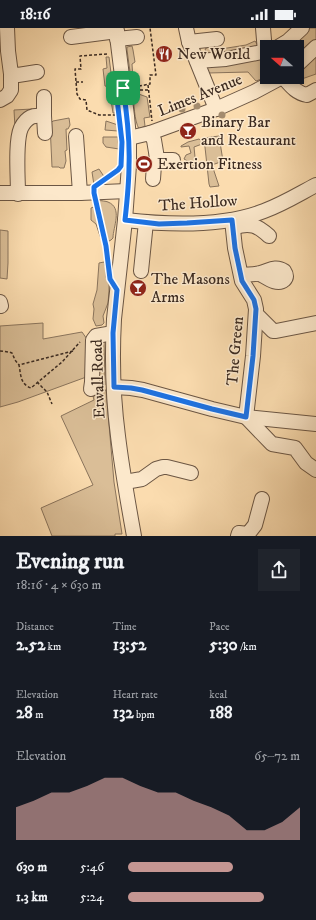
<!DOCTYPE html>
<meta charset="utf-8">
<style>
body{margin:0;font-family:"IM FELL DW Pica",serif;background:#20242c;color:#f1f3f6;height:100vh;display:flex;flex-direction:column;font-size:15px;white-space:nowrap}
*{box-sizing:border-box;margin:0}
p{font-size:13px;color:#9ea1a6}
.icon{flex:none;width:22px;height:22px;fill:none;stroke:currentColor;stroke-width:2;stroke-linecap:round;stroke-linejoin:round}
.map{position:relative;height:508px;overflow:hidden}
.drawer{display:flex;flex-direction:column;background:#171b24;flex:1}
.drawer>*{flex:none}
.needle{width:26px;rotate:291deg}
.controls{position:absolute;left:260px;top:12px;display:grid;gap:8px}
.controls a{display:grid;place-items:center;width:44px;height:44px;border-radius:0px;background:#171b24;box-shadow:0 2px 6px #0003;font-size:20px}
.pin{position:absolute;display:grid;place-items:center;width:34px;height:34px;color:#fff;margin:-17px;border-radius:8px;box-shadow:0 2px 6px #0006}
.round{display:grid;place-items:center;flex:none;width:42px;height:42px;border-radius:0px;background:#20242c}
.headline{display:flex;align-items:center;justify-content:space-between;height:68px;padding:0 16px}
h1{font-size:22px;font-weight:700;line-height:30px}
.stats{display:grid;grid-template-columns:repeat(3,1fr);gap:6px;height:68px;padding:4px 16px}
.stats div{display:grid;align-content:center}
.stats b{font-size:17px;font-weight:700}
.stats small{font-size:11px;font-weight:400}
.stats p{font-size:11px}
.chart{height:112px;padding:8px 16px}
.chart p{display:flex;justify-content:space-between}
.chart svg{width:100%;height:72px;margin-top:4px;fill:#c59692;opacity:.7}
ul{padding:0 16px;list-style:none;font-size:13px}
li{display:grid;grid-template-columns:64px 48px 1fr;align-items:center;height:30px}
li i{height:10px;border-radius:5px;background:#c59692}
.status{display:flex;justify-content:space-between;align-items:center;height:28px;padding:0 20px;background:#171b24;direction:ltr}
.status svg{height:11px;fill:currentColor}
.map>svg:first-child{display:block}
.green{fill:#dabe97;stroke:#8a745c}
.lines{fill:none;stroke-linecap:round;stroke-linejoin:round}
.minor-casing{stroke:#6b5644;stroke-width:16}
.path{stroke:#3b2a20;stroke-width:1.5;stroke-dasharray:3 2;stroke-linecap:butt}
.minor{stroke:#fce8cb;stroke-width:14}
.tree{fill:#a38b6e}
.route-casing{stroke:#fff;stroke-width:8}
.route{stroke:#1a73e8;stroke-width:5}
.labels{text-anchor:middle;dominant-baseline:central;stroke-width:3;stroke-linejoin:round;paint-order:stroke}
.poi-label{font-size:16px;fill:#3b2a20;stroke:#fce8cb;text-anchor:start}
.street-label{font-size:16px;fill:#3b2a20;stroke:#fce8cb}
</style>
<div class="status"><b>18:16</b><svg viewBox="0 0 49 12"><path d="M0 12V9h3v3zM5 12V6h3v6zM10 12V3h3v9zM15 12V0h3v12zM26 1h20v11H26zM47 4h2v5h-2z"/></svg></div>
<div class="map">
<svg width="316" height="508" viewBox="0 0 316 508">
<rect width="100%" height="100%" fill="#fbdcaf"/>
<filter id="stains"><feTurbulence type="fractalNoise" baseFrequency=".005" numOctaves="4"/><feColorMatrix values="0 0 0 0 .2 0 0 0 0 .09 0 0 0 0 .02 0 0 0 .5 -.17"/></filter>
<radialGradient id="worn" r=".72"><stop offset=".6" stop-color="#630" stop-opacity="0"/><stop offset="1" stop-color="#630" stop-opacity=".3"/></radialGradient>
<g class="green">
<path d="M307,0H316V46L296,53L292,49H297V19H285Z"/>
<path d="M255,13L259,19L267,24V49L256,53L248,44L208,45L204,40L211,34L205,21L210,18L221,21L246,17Z"/>
<path d="M132,18L133,22L135,34L132,36L133,52L137,53V57L132,58L127,22V19Z"/>
<path d="M106,29H109L116,85H113L109,59L105,58L103,41L107,40Z"/>
<path d="M133,64L147,69L150,89L144,90L145,98L139,101C134,92 134,75 133,64Z"/>
<path d="M32,81L26,85L15,100L14,82Z"/>
<path d="M69,90L70,97L68,101H66L67,122L65,123L66,133L64,140H60L59,139H52L50,96L53,93Z"/>
<path d="M106,93L118,97V103L105,102Z"/>
<path d="M219,108L223,133L212,137L219,158L210,159L209,156L204,110Z"/>
<path d="M103,109H118L119,121L106,119L103,115Z"/>
<path d="M199,111L203,114L202,116L194,119L196,139L195,140L191,135L184,131L186,127L191,125L189,118L181,119V118L188,114Z"/>
<path d="M99,141L105,150L94,157L92,144Z"/>
<path d="M98,172C101,173 106,173 108,174C123,180 113,199 113,210L111,212L107,214L106,212L103,214L100,208L96,196L91,192V180L99,177Z"/>
<path d="M0,202L8,203V235L7,251L0,250Z"/>
<path d="M104,234L106,240V249L109,256V263L108,275L103,288L104,295L102,297L96,298L93,291L94,281L93,276L97,262L99,235Z"/>
<path d="M43,295V311L82,304L89,314V348L18,374L0,379V298Z"/>
<path d="M104,310L105,357L94,358V317Z"/>
<path d="M106,362L114,454L122,506H115V508H52L41,480L93,457L61,388L94,372L92,364Z"/>
</g>
<g class="lines">
<g class="minor-casing">
<g id="minor">
<path d="M116,0L127,88L129,110V137L125,192L114,291C112,328 113,370 118,408C122,441 128,475 134,508"/>
<path d="M186,0L189,14L216,81"/>
<path d="M263,0L265,24"/>
<path d="M71,9L117,3"/>
<path d="M117,11L137,9"/>
<path d="M189,14L217,11"/>
<path d="M278,19L288,13L302,0"/>
<path d="M197,33L226,31L267,23"/>
<path d="M297,37L316,19"/>
<path d="M11,46L18,47L37,44"/>
<path d="M283,49C291,58 296,65 307,67L316,62"/>
<path d="M44,69V88L45,105"/>
<path d="M0,72L7,68L11,62V46L8,23L7,0"/>
<path d="M150,105L154,112L156,124L157,132L154,137L153,151"/>
<path d="M76,108L80,165"/>
<path d="M129,110L150,105L216,81L254,64L282,49"/>
<path d="M157,132H173"/>
<path d="M0,165H80L127,163"/>
<path d="M18,166C18,149 15,114 21,100C23,96 27,91 31,89C35,87 40,88 44,88"/>
<path d="M125,192C169,197 223,199 264,183C283,176 299,166 316,157"/>
<path d="M232,192L235,220L242,253L254,272L256,281L253,328L246,389"/>
<path d="M235,199C251,194 258,198 269,208"/>
<path d="M141,243L146,194"/>
<path d="M241,247C247,246 254,247 260,245C269,243 275,237 284,243C286,246 287,249 284,252C277,258 266,249 260,246"/>
<path d="M0,274L1,278"/>
<path d="M256,286L273,303H276L316,295"/>
<path d="M114,359L131,360L143,362L212,381L246,389L316,396"/>
<path d="M91,361L92,354L93,312L96,308L113,305"/>
<path d="M246,389L272,416L295,420L306,435L316,442"/>
<path d="M125,454L142,451L156,441L163,439H167L191,445"/>
<path d="M238,508L239,505L248,506L255,497L262,471"/>
</g>
</g>
<g class="path">
<path d="M107,26L80,28L81,41H75L77,66L80,71L86,72L87,82L99,87H115"/>
<path d="M76,54H83"/>
<path d="M148,57L152,93"/>
<path d="M134,59L150,56V47H156L150,0"/>
<path d="M135,62H149"/>
<path d="M103,152L117,143"/>
<path d="M96,175L106,218L108,234"/>
<path d="M0,323L9,324L12,325L15,332L19,337"/>
<path d="M73,323L19,337C21,347 20,356 31,360L62,334L80,314"/>
<path d="M37,354L47,364L52,376"/>
</g>
<use href="#minor" class="minor"/>
</g>
<g class="tree">
<circle cx="197" cy="78" r="3.5"/>
<circle cx="182" cy="81" r="3.5"/>
<circle cx="222" cy="87" r="3.5"/>
</g>
<g class="lines">
<g class="route-casing">
<path id="route" d="M123,60C127,86 130,111 129,137C129,156 127,174 125,192L159,196L187,195L232,192L235,220L242,253L254,272L256,281L253,328L246,389L212,381L142,362L131,360L114,359L113,305L117,262L110,251L106,218L94,165V159L118,142L121,138L122,114L116,62Z"/>
</g>
<use href="#route" class="route"/>
</g>
<defs>
<g id="restaurant-disc" transform="scale(0.9)"><circle r="9.5" fill="#8f2418" stroke="#fce8cb"/><path d="M-5-6h1v4h1v-4h1v4h1v-4h1v5L-1.5 .5V6h-2V.5L-5-1ZM5-6V6H3V1.5H1.5Q1.5-4 5-6Z" fill="#fff"/></g>
<g id="bar-disc" transform="scale(0.9)"><circle r="9.5" fill="#8f2418" stroke="#fce8cb"/><path d="M-6-5H6L.8 .8V4.5H3.5V6h-7V4.5H-.8V.8Z" fill="#fff"/></g>
<g id="stadium-disc" transform="scale(0.9)"><circle r="9.5" fill="#8f2418" stroke="#fce8cb"/><path d="M0-5a6.5 5 0 1 0 0 10a6.5 5 0 1 0 0-10ZM-3.5-1.8h7v3.6h-7Z" fill="#fff"/></g>
</defs>
<g fill-rule="evenodd">
<use href="#restaurant-disc" x="164" y="26"/>
<use href="#bar-disc" x="188" y="103"/>
<use href="#stadium-disc" x="144" y="136"/>
<use href="#bar-disc" x="138" y="260"/>
</g>
<g class="labels">
<g class="poi-label">
<text x="177" y="26">New World</text>
<text x="201" y="94">Binary Bar<tspan x="201" dy="18">and Restaurant</tspan></text>
<text x="157" y="136">Exertion Fitness</text>
<text x="151" y="251">The Masons<tspan x="151" dy="18">Arms</tspan></text>
</g>
<g class="street-label">
<text transform="translate(200 67) rotate(-22)">Limes Avenue</text>
<text transform="translate(198 175) rotate(-4)">The Hollow</text>
<text transform="translate(235 323) rotate(-85)">The Green</text>
<text transform="translate(98 351) rotate(-92)">Etwall Road</text>
</g>
</g>
<rect width="100%" height="100%" filter="url(#stains)"/>
<rect width="100%" height="100%" fill="url(#worn)"/>
</svg>
<div class="controls">
<a><svg class="needle" viewBox="-14 -14 28 28"><path d="M0-13l5 13h-10z" fill="#e53935"/><path d="M0 13l5-13h-10z" fill="#9ea1a6"/></svg></a>
</div>
<div class="pin" style="left:123px;top:60px;background:#1e9e55"><svg class="icon" aria-label="arrive" viewBox="0 0 24 24"><path d="M6 21V4h12l-3 4 3 4H6"/></svg></div>
</div>
<section class="drawer">
<div class="headline"><div><h1>Evening run</h1><p>18:16 · 4 × 630 m</p></div><a class="round"><svg class="icon" aria-label="share" viewBox="0 0 24 24"><path d="M12 15V3M7 8l5-5 5 5M5 13v7h14v-7"/></svg></a></div>
<div class="stats">
<div><p>Distance</p><b>2.52<small> km</small></b></div>
<div><p>Time</p><b>13:52</b></div>
<div><p>Pace</p><b>5:30<small> /km</small></b></div>
</div>
<div class="stats">
<div><p>Elevation</p><b>28<small> m</small></b></div>
<div><p>Heart rate</p><b>132<small> bpm</small></b></div>
<div><p>kcal</p><b>188</b></div>
</div>
<div class="chart"><p><span>Elevation</span>65–72 m</p>
<svg viewBox="0 0 160 44" preserveAspectRatio="none"><path d="M0 44V24L10 20L20 15L30 15L40 11L50 6L60 6L70 11L80 15L90 15L100 20L110 24L120 29L130 38L140 38L150 33L160 24V44z"/></svg>
</div>
<ul>
<li><b>630 m</b>5:46<i style="width:61%"></i></li>
<li><b>1.3 km</b>5:24<i style="width:79%"></i></li>
</ul>
</section>
